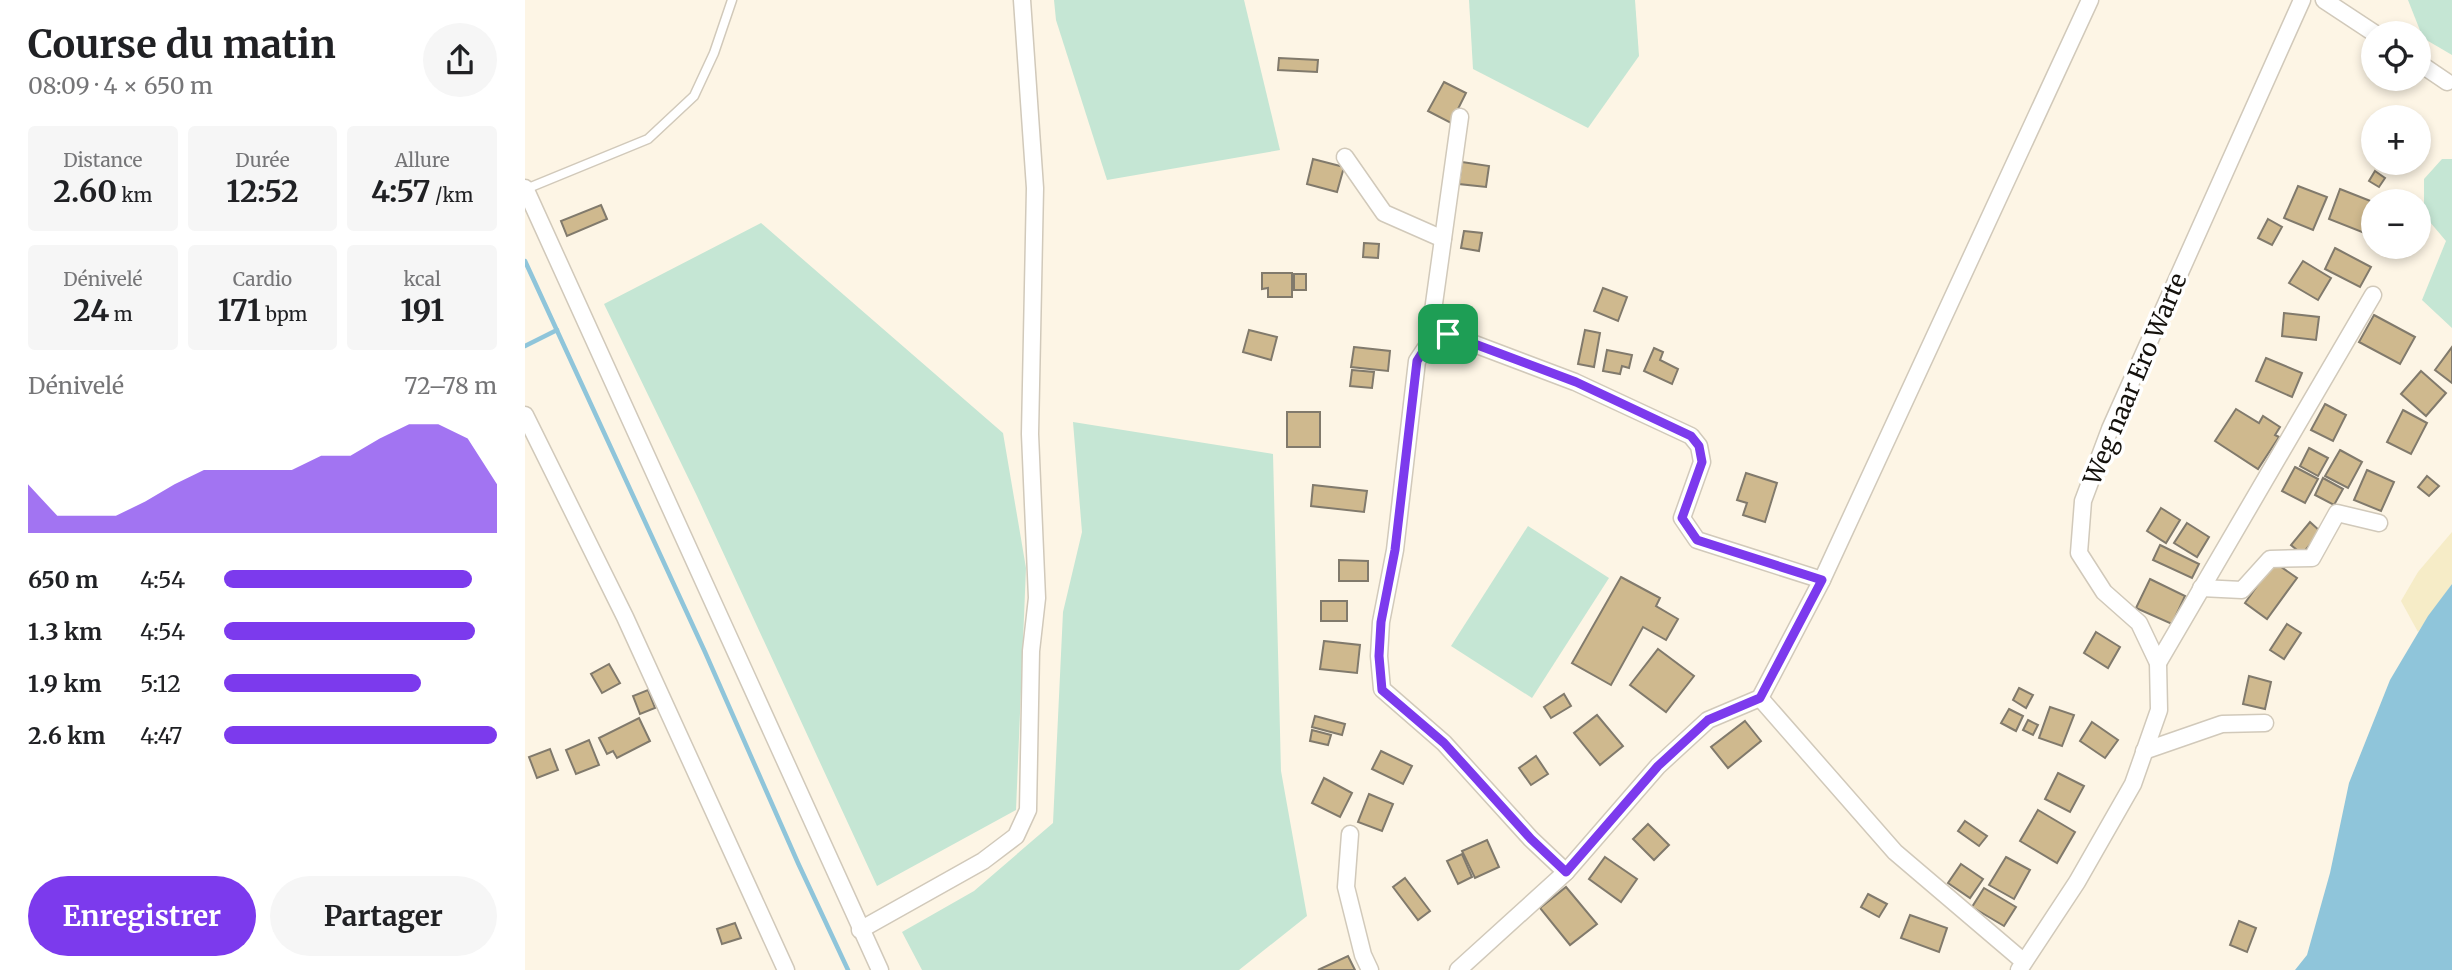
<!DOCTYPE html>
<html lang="fr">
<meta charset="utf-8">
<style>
body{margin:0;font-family:Merriweather,serif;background:#f6f6f6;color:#202124;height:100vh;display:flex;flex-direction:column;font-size:26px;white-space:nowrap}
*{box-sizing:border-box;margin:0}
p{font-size:23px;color:#757577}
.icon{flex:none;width:38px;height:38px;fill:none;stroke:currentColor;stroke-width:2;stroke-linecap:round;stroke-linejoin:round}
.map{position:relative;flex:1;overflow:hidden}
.sheet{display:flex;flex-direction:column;background:#fff;width:525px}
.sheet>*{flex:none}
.buttons{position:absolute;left:1836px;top:21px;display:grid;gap:14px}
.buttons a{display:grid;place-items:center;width:70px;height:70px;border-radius:50%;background:#fff;box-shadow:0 4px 10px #0003;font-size:35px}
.pin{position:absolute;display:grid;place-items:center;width:60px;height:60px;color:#fff;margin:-30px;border-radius:14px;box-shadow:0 4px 10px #0006}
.round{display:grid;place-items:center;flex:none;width:74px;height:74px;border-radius:37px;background:#f6f6f6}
.summary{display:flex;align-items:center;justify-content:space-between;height:119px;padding:0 28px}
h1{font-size:38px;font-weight:700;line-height:52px}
.stats{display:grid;grid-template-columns:repeat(3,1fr);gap:10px;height:119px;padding:7px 28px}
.stats div{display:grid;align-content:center;border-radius:7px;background:#f6f6f6;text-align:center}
.stats b{font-size:30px;font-weight:700}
.stats small{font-size:19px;font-weight:400}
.stats p{font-size:19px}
.chart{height:196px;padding:14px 28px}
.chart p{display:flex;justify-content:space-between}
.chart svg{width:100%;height:126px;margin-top:7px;fill:#7c3aed;opacity:.7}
.action{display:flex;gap:14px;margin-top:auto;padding:14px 28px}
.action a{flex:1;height:80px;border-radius:42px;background:#7c3aed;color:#fff;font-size:28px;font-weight:700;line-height:80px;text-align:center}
.action a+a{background:#f6f6f6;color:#202124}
ul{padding:0 28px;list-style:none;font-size:23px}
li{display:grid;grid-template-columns:112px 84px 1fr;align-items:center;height:52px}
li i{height:18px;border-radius:9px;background:#7c3aed}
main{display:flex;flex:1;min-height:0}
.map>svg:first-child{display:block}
.green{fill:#c5e6d4}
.sand{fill:#f6ecc7}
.water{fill:#8fc5da}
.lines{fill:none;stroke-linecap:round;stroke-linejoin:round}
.stream{stroke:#8fc5da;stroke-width:4.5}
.building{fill:#cfb98e;stroke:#817a6c;stroke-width:2}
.lane-casing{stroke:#d1c9ba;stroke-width:11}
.street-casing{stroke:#d1c9ba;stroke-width:19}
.lane{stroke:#fff;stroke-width:8}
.street{stroke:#fff;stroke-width:16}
.route-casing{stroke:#fff;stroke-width:14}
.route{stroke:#7c3aed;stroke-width:9}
.labels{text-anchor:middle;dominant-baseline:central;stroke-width:7;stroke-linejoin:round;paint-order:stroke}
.street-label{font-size:24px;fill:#14110c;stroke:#fff}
</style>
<main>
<section class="sheet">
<div class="summary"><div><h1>Course du matin</h1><p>08:09 · 4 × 650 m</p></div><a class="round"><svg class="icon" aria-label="share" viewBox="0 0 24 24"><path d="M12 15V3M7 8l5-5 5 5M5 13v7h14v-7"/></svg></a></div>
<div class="stats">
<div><p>Distance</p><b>2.60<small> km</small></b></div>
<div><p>Durée</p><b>12:52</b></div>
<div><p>Allure</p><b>4:57<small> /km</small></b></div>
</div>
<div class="stats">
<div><p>Dénivelé</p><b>24<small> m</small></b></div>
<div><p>Cardio</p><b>171<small> bpm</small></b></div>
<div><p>kcal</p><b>191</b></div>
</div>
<div class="chart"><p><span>Dénivelé</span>72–78 m</p>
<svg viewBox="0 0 160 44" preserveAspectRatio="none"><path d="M0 44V27L10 38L20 38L30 38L40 33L50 27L60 22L70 22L80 22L90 22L100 17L110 17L120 11L130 6L140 6L150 11L160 27V44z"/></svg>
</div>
<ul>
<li><b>650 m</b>4:54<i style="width:91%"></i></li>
<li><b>1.3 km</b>4:54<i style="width:92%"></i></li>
<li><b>1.9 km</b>5:12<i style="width:72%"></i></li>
<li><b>2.6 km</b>4:47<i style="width:100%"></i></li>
</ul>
<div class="action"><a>Enregistrer</a><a>Partager</a></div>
</section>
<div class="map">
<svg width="1927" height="970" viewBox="0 0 1927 970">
<rect width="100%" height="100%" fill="#fdf5e5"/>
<g class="green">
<path d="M529,0H719L755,150L582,180L531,20Z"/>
<path d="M944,0H1110L1114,56L1063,128L948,69Z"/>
<path d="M1883,0H1927V55L1898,38Z"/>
<path d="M1917,159H1927V328L1897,300L1921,241L1899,215V179Z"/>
<path d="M236,223L478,433L501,568L491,810L352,886L172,496L79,304Z"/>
<path d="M548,422L748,454L756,771L782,916L714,970H397L377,932L449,891L528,823L538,612L557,532Z"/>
<path d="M1003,526L1084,578L1007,698L926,646Z"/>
</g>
<path class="sand" d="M1927,532V584L1893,632L1876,601L1893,572Z"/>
<path class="water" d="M1927,584V970H1770L1782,955L1805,873L1824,783L1865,680L1903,616Z"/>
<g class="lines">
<g class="stream">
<path d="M0,261L180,652L273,863L323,970"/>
<path d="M0,346L32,330"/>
</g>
</g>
<g class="building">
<path d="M754,58L793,60L792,72L753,70Z"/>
<path d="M919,82L941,93L926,123L903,111Z"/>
<path d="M788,159L819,167L812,192L782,184Z"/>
<path d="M937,162L964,166L961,187L934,184Z"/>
<path d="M1850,171L1860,178L1854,187L1844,181Z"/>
<path d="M1773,186L1802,197L1788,230L1759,218Z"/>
<path d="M1815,189L1848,202V219L1842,234L1804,219Z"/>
<path d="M76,205L82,219L42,236L36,221Z"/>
<path d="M1743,219L1757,227L1747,245L1733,238Z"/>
<path d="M939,231L957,233L954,251L936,248Z"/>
<path d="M839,243L854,244L853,258L838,257Z"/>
<path d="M1810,248L1846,267L1835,287L1800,269Z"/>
<path d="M1778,261L1806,278L1793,300L1764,283Z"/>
<path d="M737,273H767V297H743V288L737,289Z"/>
<rect x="769" y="274" width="12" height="16"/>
<path d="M1078,288L1102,297L1093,321L1069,311Z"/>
<path d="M1759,313L1794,317L1791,340L1757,336Z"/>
<path d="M1849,315L1890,337L1875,364L1834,342Z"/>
<path d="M724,330L752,337L746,360L718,352Z"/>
<path d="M1060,330L1075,333L1069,367L1053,364Z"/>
<path d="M829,347L865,351L863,371L826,367Z"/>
<path d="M1927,347V383L1910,370Z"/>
<path d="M1129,348L1138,352L1135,360L1153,369L1147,384L1119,371Z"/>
<path d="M1082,350L1107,355L1104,368L1097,366L1095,374L1078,371Z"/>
<path d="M1741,358L1777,373L1767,397L1731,381Z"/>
<path d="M827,370L849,372L847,388L825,386Z"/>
<path d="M1896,371L1921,393L1901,416L1876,394Z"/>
<path d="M1800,404L1821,415L1808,441L1786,430Z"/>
<path d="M1711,409L1734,423L1738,416L1755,427L1750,435L1754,437L1733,469L1690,441Z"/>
<path d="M1878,410L1902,423L1886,454L1862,442Z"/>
<rect x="762" y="412" width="33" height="35"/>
<path d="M1784,448L1803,458L1793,476L1775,466Z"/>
<path d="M1815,450L1837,462L1823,488L1800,476Z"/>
<path d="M1770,467L1793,479L1780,503L1757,491Z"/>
<path d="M1842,470L1869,482L1856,511L1829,500Z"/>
<path d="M1221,473L1252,483L1240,522L1218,515L1222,503L1212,500Z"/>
<path d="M1902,476L1914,486L1904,496L1893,487Z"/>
<path d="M1798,478L1818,489L1809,505L1790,495Z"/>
<path d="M788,485L842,491L839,512L786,506Z"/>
<path d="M1636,508L1655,520L1641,543L1622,531Z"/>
<path d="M1785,522L1796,532L1777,554L1766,545Z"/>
<path d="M1662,523L1684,537L1672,557L1649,543Z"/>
<path d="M1635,545L1674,564L1667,578L1628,560Z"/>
<path d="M814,560L843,561V581H814Z"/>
<path d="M1749,562L1772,578L1742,619L1720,603Z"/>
<path d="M1096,577L1135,598L1131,606L1153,619L1141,640L1118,627L1086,685L1047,663Z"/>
<path d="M1625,579L1660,596L1647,624L1611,608Z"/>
<rect x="796" y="601" width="26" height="20"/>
<path d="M1762,624L1776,633L1759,659L1745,650Z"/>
<path d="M1571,632L1595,647L1583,668L1559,653Z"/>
<path d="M799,641L835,645L832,673L795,669Z"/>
<path d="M1133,649L1169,676L1141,712L1105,685Z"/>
<path d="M84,664L95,683L77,693L66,674Z"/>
<path d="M1724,676L1746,682L1740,709L1718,704Z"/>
<path d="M1494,688L1508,695L1501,708L1488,700Z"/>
<path d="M123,690L130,708L115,714L108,696Z"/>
<path d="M1039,694L1046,706L1026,718L1019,707Z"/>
<path d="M1525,707L1549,715L1537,746L1514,738Z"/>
<path d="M1484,709L1498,716L1491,731L1476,723Z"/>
<path d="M1072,715L1098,746L1075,765L1049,733Z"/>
<path d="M790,716L820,724L817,735L787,727Z"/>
<path d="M114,718L125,741L92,758L88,751L82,754L74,738Z"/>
<path d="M1503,720L1513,725L1508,735L1498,730Z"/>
<path d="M1220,721L1236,741L1203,768L1186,747Z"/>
<path d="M1567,722L1593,740L1580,758L1555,741Z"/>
<path d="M787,730L806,735L803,745L785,741Z"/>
<path d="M64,740L74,765L51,774L41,750Z"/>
<path d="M25,749L33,770L12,778L4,757Z"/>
<path d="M856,751L887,766L878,784L847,769Z"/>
<path d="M1011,756L1023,774L1006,785L994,768Z"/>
<path d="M1533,773L1559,786L1545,812L1520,799Z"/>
<path d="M799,778L827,793L815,817L787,803Z"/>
<path d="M844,794L868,804L857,831L833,822Z"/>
<path d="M1513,810L1550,832L1532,863L1495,841Z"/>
<path d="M1440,821L1462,836L1454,846L1433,831Z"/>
<path d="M1123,824L1144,845L1129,860L1108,839Z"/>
<path d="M962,840L974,867L950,878L937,851Z"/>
<path d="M937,854L947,877L933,884L922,861Z"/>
<path d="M1080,857L1112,879L1096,902L1064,879Z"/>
<path d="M1481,857L1505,870L1489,899L1464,885Z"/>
<path d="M1436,864L1458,879L1445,898L1423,883Z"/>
<path d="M880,878L905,911L893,920L868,887Z"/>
<path d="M1041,887L1072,924L1045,945L1015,908Z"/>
<path d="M1459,888L1491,907L1479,926L1447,907Z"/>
<path d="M1343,894L1362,904L1354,917L1336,907Z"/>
<path d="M1385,915L1422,928L1414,952L1376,938Z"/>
<path d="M1714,921L1731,928L1722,952L1705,945Z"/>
<path d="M210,923L216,938L197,944L192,929Z"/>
<path d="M823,956L830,970H793Z"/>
</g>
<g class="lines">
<g class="lane-casing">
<path id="lane" d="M1,189L123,139L169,96L189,53L207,0"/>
</g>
<g class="street-casing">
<g id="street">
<path d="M1799,0L1849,33"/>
<path d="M1894,63L1922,82"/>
<path d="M935,117L907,318L923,334L904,343L892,361L870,550L856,622L854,656L857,689L919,743L1006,839L1041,872"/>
<path d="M820,157L859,213L918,239"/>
<path d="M0,188L355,970"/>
<path d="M923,334L1050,382L1166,436L1174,446L1177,462L1157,518L1172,540L1297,580"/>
<path d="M0,415L100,617L261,970"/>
<path d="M1676,588L1717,590L1745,559L1787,558L1812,513L1854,523"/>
<path d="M1633,663L1848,295"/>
<path d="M1235,698L1370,852L1498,961"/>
<path d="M1619,751L1697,724L1740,723"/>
<path d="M825,834L821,887L838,955L845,970"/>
<path d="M335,930L458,861L491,836L503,810L506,651L512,598L505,434L510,188L497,0"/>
<path d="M933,970L1041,872L1133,766L1183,720L1235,698L1297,580L1565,0"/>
<path d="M1494,970L1552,882L1608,784L1634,710L1633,663L1614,623L1579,592L1554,553L1558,501L1585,429L1777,0"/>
</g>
</g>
<use href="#lane" class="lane"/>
<use href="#street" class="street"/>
</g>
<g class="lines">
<g class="route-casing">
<path id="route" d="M923,334L1051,382L1166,436L1174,446L1177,462L1157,518L1172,540L1297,580L1235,698L1183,720L1133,766L1041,872L1006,839L919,743L857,690L854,656L856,622L870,550L892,361L904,342Z"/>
</g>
<use href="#route" class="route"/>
</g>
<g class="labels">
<g class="street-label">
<text transform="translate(1610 379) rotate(-67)">Weg naar Ero Warte</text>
</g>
</g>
</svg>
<div class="buttons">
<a><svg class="icon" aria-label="locate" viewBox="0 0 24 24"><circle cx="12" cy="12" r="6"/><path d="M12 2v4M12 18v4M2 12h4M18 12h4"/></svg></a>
<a>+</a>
<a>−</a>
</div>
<div class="pin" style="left:923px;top:334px;background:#1e9e55"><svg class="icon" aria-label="arrive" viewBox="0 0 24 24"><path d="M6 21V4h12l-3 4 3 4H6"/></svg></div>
</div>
</main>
